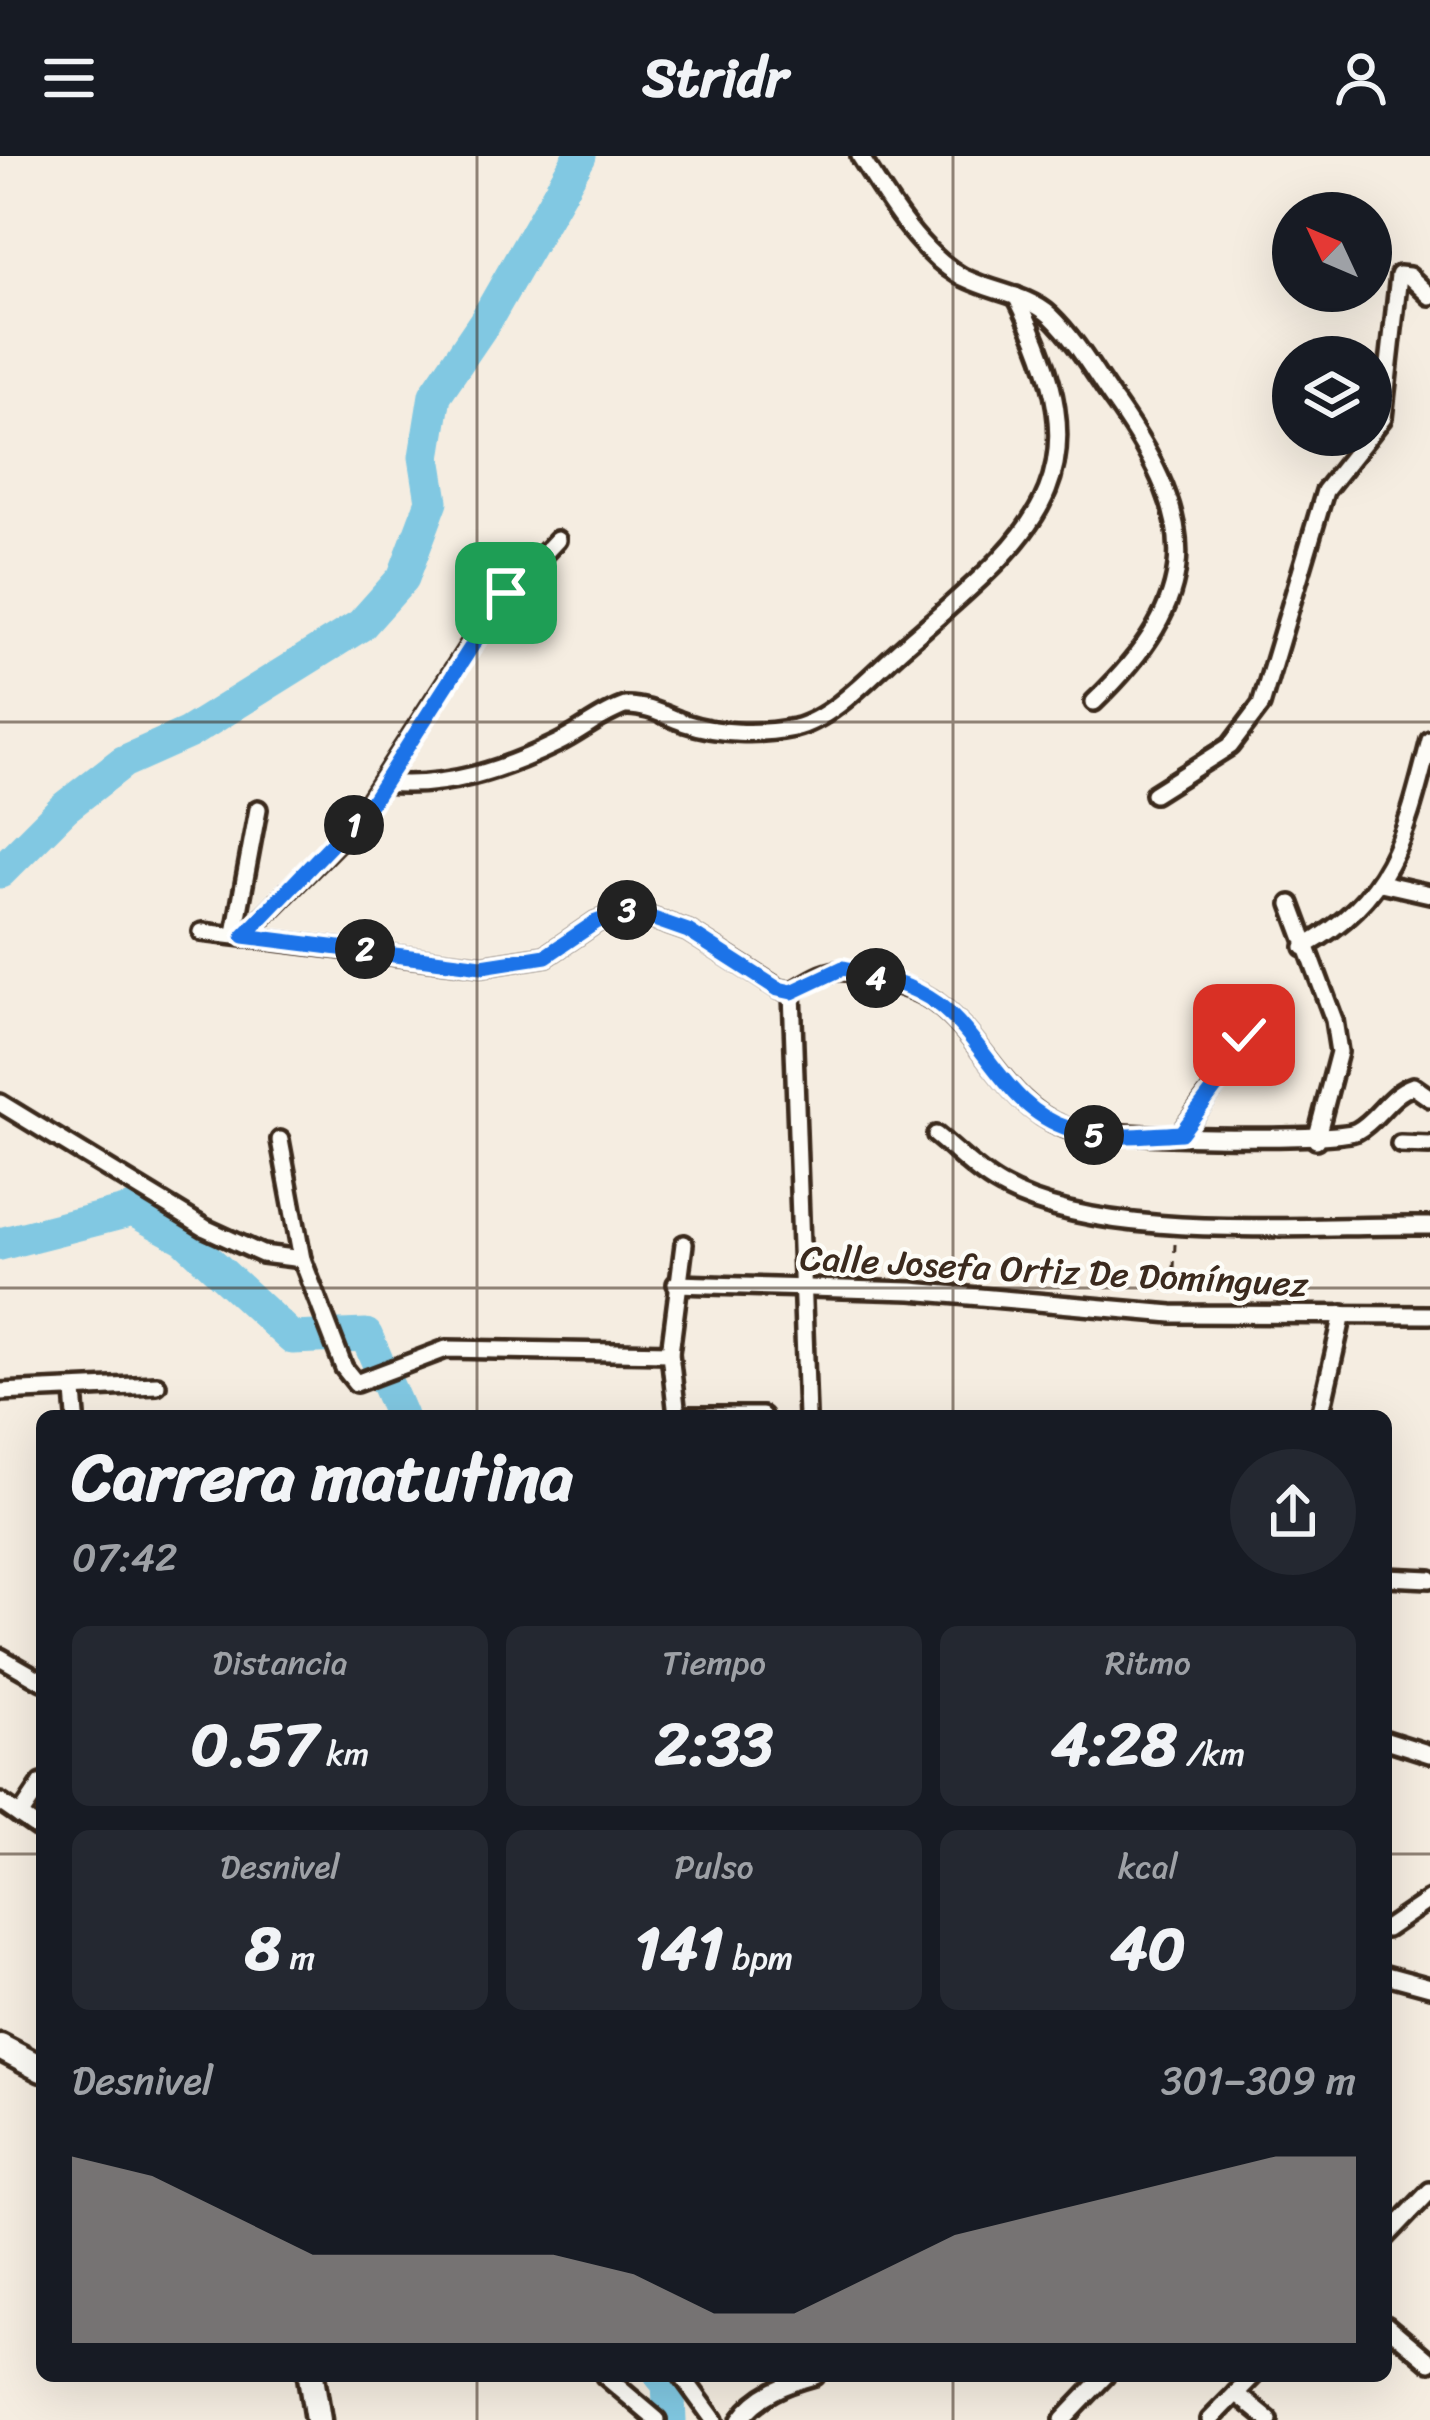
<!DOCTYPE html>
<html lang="es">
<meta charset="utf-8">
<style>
body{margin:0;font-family:Sriracha,sans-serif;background:#242831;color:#f1f3f6;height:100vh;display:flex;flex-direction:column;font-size:45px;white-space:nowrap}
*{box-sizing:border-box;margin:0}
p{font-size:39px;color:#9ea1a6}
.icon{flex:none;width:66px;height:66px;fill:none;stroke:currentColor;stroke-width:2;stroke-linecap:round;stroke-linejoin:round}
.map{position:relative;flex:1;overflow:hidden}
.details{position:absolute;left:36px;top:1254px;width:1356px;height:972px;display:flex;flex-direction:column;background:#171b24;border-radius:18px;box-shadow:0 12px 48px #0002}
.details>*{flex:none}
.needle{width:78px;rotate:314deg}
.buttons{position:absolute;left:1272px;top:36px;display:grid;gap:24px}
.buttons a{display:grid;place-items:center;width:120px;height:120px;border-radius:50%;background:#171b24;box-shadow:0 12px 48px #0002;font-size:60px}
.pin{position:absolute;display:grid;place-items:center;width:102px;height:102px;color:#fff;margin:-51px;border-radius:24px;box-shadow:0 6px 18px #0006}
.km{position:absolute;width:60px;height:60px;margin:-30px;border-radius:50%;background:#222;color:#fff;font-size:33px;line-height:60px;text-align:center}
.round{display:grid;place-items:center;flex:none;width:126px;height:126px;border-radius:63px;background:#242831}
.summary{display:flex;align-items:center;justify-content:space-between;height:204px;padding:0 36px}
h1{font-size:66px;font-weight:700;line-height:90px}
.stats{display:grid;grid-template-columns:repeat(3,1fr);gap:18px;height:204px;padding:12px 36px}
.stats div{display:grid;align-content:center;border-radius:18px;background:#242831;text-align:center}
.stats b{font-size:60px;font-weight:700}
.stats small{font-size:33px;font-weight:400}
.stats p{font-size:33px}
.chart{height:336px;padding:24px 36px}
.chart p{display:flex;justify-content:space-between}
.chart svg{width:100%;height:216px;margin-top:12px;fill:#9f9995;opacity:.7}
header{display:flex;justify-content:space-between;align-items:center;height:156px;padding:0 36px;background:#171b24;font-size:54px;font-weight:700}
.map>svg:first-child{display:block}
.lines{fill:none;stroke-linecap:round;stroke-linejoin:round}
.river{stroke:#81c8e2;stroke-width:33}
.street-casing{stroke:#3b2a1e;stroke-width:24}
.primary-casing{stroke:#3b2a1e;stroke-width:33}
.path{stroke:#3b2a1e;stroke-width:3;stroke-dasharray:12 9;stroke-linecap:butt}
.street{stroke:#fdfcf7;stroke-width:15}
.primary{stroke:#fdfcf7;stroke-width:24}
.route-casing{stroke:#fff;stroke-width:24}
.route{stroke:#1a73e8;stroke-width:15}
.grid{fill:none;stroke:#3b2a1e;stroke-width:3;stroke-opacity:0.55}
.labels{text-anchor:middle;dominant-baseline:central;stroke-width:9;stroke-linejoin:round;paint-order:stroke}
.street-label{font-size:36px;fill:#3b2a1e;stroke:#fdfcf7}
</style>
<header><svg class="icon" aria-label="menu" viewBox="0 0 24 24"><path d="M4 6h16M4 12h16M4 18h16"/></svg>Stridr<svg class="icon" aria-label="person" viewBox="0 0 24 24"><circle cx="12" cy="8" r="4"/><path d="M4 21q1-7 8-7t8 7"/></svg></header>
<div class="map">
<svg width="1430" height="2264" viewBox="0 0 1430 2264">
<rect width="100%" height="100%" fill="#f5ede1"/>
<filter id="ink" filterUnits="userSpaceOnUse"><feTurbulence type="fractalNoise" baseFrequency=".00833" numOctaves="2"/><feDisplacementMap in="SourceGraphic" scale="24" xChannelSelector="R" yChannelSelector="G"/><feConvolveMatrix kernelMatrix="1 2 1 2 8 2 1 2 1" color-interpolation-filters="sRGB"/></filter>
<g filter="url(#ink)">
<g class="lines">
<g class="river">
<path d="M0,716L64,652L123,606L188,577L361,469L403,422L432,345L425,301L435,239L486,164L580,0"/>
<path d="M0,1088L133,1054L184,1082L292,1182L366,1179L401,1260"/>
<path d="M661,2220L668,2228L670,2264"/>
</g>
<g class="street-casing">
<g id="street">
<path d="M860,0C886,41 917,94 959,119C988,136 1026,137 1051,160C1077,185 1096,220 1117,249C1201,369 1202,442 1094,546"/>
<path d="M384,627C445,633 503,614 558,587C581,576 601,558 625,550C646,549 666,560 685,567C717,578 760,579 794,572C833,563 873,517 903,491C1036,375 1109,325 1016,140"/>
<path d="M1154,638L1230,590L1261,549L1325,335L1383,262L1399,119L1409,120L1430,140"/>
<path d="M1381,727L1430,738"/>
<path d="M1291,748L1334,864L1339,896L1316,984"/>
<path d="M202,776L482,810L546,800L596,766L628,754L688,775L779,833L792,836C833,810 839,810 885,825C903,831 920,835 935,846C985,883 1004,948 1066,972C1090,981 1337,986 1357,975C1378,964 1389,938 1413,930L1430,942"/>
<path d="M235,777L258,653"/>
<path d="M244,780L353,670L495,450L557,384"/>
<path d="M1304,791C1393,741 1406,677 1430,584"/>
<path d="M792,836L807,1260"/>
<path d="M0,947L205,1072L262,1098L302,1103L344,1212L356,1227L446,1193L670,1197"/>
<path d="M1181,977L1234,904L1248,864"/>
<path d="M936,979C957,996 977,1017 1001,1030C1104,1088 1311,1068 1430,1070"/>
<path d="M280,984L302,1103"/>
<path d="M1400,988L1430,989"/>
<path d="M676,1128L912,1135L1172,1158L1430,1159"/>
<path d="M0,1236L157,1229"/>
<path d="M74,1236L76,1260"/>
<path d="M677,1260L670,1197L684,1088"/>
<path d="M687,1260H762"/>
<path d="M1320,1260L1343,1158"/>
<path d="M1386,1421L1430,1423"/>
<path d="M0,1501L42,1525"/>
<path d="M1386,1584L1430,1598"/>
<path d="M0,1646L42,1675"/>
<path d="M20,1660L42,1627"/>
<path d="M1386,1773L1430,1743"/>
<path d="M1386,1819L1430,1831"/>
<path d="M1386,2081L1430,2035"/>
<path d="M1386,2169L1430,2206"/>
<path d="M605,2220L657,2264"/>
<path d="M682,2220L714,2264"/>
<path d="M1236,2237L1269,2264"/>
<path d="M740,2264C758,2238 786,2228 815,2220"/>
<path d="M1063,2264L1105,2220"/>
<path d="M1210,2264L1253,2220"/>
</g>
</g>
<g class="primary-casing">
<g id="primary">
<path d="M0,1891L42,1913"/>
<path d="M311,2220L318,2264"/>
</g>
</g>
<path class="path" d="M1173,1138L1175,1088"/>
<use href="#street" class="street"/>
<use href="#primary" class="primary"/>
</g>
</g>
<g class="lines" filter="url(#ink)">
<g class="route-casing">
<path id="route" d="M506,437L371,647L244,780L482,810L546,800L596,766L628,754L688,775L778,833L792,836L843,812C873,819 912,828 938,848C987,886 1006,953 1070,973C1106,985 1144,979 1181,977L1221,924L1244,879"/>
</g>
<use href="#route" class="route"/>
</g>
<path class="grid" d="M477,0V1260M953,0V1260M0,566H1430M0,1132H1430M0,1698H42M1386,1698H1430M477,2220V2264M953,2220V2264"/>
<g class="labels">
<g class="street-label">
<text transform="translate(1054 1115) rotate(3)">Calle Josefa Ortiz De Domínguez</text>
</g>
</g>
</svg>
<div class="buttons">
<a><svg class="needle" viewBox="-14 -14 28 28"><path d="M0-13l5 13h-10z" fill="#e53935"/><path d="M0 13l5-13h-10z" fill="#9ea1a6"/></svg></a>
<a><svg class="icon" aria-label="layers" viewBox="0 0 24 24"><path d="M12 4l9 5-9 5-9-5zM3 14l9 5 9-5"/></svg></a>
</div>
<div class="pin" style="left:506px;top:437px;background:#1e9e55"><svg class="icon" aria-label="arrive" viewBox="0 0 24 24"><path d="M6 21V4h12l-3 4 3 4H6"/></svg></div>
<div class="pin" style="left:1244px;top:879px;background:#d93025"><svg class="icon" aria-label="check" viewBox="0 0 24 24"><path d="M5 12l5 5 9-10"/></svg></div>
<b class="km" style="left:354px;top:669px">1</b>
<b class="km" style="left:365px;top:793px">2</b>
<b class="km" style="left:627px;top:754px">3</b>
<b class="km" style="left:876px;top:822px">4</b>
<b class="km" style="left:1094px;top:979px">5</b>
<section class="details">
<div class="summary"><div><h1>Carrera matutina</h1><p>07:42</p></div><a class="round"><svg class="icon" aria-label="share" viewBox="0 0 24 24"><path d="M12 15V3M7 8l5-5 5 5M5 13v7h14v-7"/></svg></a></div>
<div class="stats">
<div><p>Distancia</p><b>0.57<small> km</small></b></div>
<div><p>Tiempo</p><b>2:33</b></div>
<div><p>Ritmo</p><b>4:28<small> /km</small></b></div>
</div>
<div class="stats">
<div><p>Desnivel</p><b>8<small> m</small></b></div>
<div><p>Pulso</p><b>141<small> bpm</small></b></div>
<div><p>kcal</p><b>40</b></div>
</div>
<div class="chart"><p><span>Desnivel</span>301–309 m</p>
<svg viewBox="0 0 160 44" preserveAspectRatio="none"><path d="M0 44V6L10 10L20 18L30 26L40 26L50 26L60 26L70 30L80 38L90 38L100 30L110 22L120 18L130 14L140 10L150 6L160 6V44z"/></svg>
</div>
</section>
</div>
